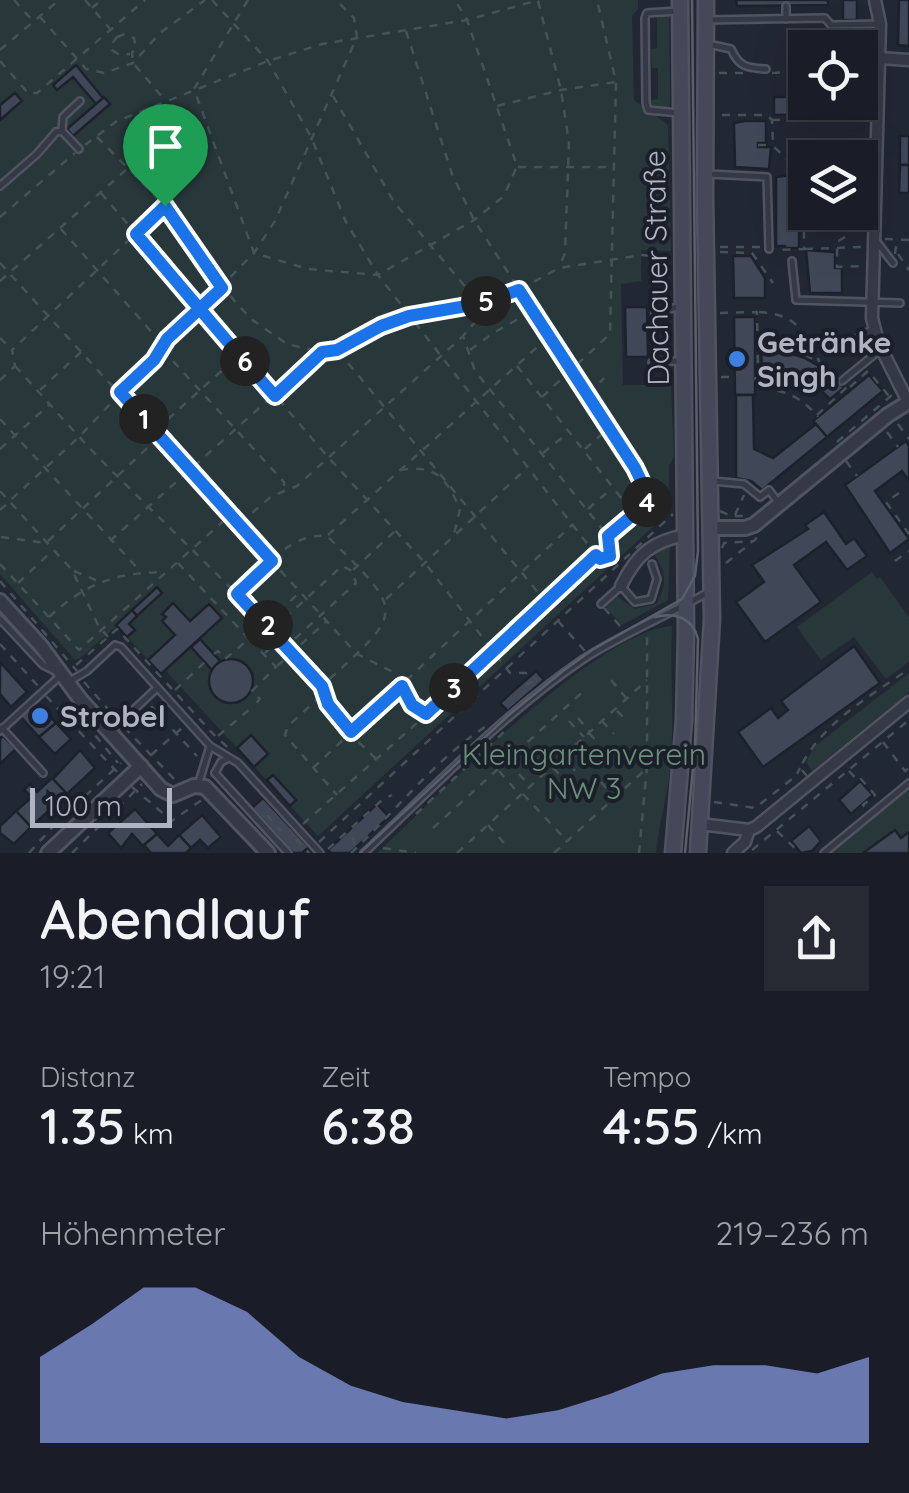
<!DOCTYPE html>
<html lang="de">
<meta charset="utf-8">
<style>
body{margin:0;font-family:Quicksand,sans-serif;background:#272a33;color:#f1f3f6;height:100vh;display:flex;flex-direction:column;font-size:38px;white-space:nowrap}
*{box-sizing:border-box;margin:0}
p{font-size:32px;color:#9fa2a7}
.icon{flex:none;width:55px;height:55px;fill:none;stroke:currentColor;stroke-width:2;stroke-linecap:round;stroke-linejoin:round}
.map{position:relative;height:853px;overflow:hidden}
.side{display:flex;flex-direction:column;background:#1a1d27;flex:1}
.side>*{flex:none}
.tools{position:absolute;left:788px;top:30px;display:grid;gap:20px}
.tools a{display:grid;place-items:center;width:90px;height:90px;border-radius:0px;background:#1a1d27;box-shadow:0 10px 40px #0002,0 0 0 2px #383b44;font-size:50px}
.scale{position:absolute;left:30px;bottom:25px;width:142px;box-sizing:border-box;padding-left:10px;border:5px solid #b0b4c2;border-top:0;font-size:28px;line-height:35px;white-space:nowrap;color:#b0b4c2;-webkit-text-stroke:8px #1b1f2a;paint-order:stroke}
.pin{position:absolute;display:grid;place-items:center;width:85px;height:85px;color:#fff;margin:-102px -42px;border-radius:50% 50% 50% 0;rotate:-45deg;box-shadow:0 0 10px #0007}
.pin .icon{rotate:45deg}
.km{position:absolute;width:50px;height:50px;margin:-25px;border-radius:50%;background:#222;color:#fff;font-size:28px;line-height:50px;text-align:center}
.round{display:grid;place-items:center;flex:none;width:105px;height:105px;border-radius:0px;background:#272a33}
.summary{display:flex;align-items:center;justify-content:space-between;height:170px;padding:0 40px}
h1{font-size:55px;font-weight:600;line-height:75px}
.figures{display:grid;grid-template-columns:repeat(3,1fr);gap:15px;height:170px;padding:10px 40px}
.figures div{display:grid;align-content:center}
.figures b{font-size:50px;font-weight:600}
.figures small{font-size:28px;font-weight:400}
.figures p{font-size:28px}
.chart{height:280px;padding:20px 40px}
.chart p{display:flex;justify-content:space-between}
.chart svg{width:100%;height:180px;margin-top:10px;fill:#8ba1eb;opacity:.7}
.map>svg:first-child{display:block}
.green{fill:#28373a}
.building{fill:#404757;stroke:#1d212c;stroke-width:2.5}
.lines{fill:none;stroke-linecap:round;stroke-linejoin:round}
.service-casing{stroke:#505460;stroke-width:10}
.minor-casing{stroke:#505460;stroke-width:15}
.tertiary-casing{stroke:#505460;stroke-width:18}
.secondary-casing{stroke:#505460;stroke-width:19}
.path{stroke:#455257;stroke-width:2.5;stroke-dasharray:8 8;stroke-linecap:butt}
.service{stroke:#353945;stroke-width:5}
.minor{stroke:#353945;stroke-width:10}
.tertiary{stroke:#353945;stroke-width:12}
.secondary{stroke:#444858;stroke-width:14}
.tram{stroke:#5a5f6e;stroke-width:2.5}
.route-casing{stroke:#fff;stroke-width:20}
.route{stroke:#1a73e8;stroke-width:12}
.shop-dot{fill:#3f7fe0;stroke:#1b1f2a;stroke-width:4}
.labels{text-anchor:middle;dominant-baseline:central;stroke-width:8;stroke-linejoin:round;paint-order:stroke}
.street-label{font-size:30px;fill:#b0b4c2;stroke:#1b1f2a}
.poi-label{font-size:30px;font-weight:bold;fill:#b0b4c2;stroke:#1b1f2a;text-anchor:start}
.park-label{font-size:30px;fill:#6a9078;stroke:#1b1f2a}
</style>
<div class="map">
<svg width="909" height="853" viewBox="0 0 909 853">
<rect width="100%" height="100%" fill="#222734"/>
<g class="green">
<path d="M0,0H638V9L632,16L634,100L668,125L671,251L641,250V281L621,284L623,385H671L674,457L669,466V512L318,836L166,671L161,674L117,626L79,659H74L0,574Z"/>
<path d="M654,12L669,13L670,110L652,108L651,100L658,99V68H652L651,49L657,48V16H651Z"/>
<path d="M670,544L668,600L622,625L605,607L617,596L635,609L656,604C668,587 666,569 653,553Z"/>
<path d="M872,572L877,579L880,577L909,617V662L886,679L854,637L821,660L797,627Z"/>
<path d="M672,626C670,671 674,715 671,760C669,792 659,822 656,853H377C437,797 595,632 672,626Z"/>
<path d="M909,673V692L812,771L806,762L815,746Z"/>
<path d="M909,786V832L863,853H826Z"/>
</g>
<g class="building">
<path d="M736,0H828V5L737,6Z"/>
<rect x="843" y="0" width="14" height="20"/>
<path d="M899,0H909V46L898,45Z"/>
<path d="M76,65L103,98L96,104L73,77L57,90L53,85Z"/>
<path d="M15,93L22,101L0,120V105Z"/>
<path d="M104,97L110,104L73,136L67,129Z"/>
<path d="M774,97H805V102H822V114L774,115Z"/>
<path d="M745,121H766V143H758V147H771L769,169L735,167L734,123Z"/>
<rect x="900" y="136" width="9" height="29"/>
<path d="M900,165H909V193H899Z"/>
<path d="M799,174V248H785V246H776V177Z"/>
<path d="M806,250L835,252V268H842V293H810Z"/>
<path d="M733,256H751L765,278V298H734Z"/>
<path d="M625,307H647L648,357H626Z"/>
<path d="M734,317H755V395H735Z"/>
<path d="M761,349L779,350L805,358L832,374L844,388L830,399L816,386L798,376L762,368Z"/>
<path d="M869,375L883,391L827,437L813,421Z"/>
<path d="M736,395H753L754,449L773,458L816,424L827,437L762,490L751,481L736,478Z"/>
<path d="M906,441L909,446V481L902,471L875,491L909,539L890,553L845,485Z"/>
<path d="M824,512L846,544L854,538L867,556L847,570L826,542L794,565L821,602L765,642L736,602L764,582L752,565L808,529L805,525Z"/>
<path d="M157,587L162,593L137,616L132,610Z"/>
<path d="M173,603L190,621L209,604L222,618L161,674L148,660L175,635L162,621L166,617L162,614Z"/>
<path d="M132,610L137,616L129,624L135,630L127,637L116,625Z"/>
<path d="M200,639L221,662L212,670L191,647Z"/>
<path d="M854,646L880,683L763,767L738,732L771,708L778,718L788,710L781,701Z"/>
<circle cx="231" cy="681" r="22"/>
<path d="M0,662L27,692L11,707L0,694Z"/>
<path d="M536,671L544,680L508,711L500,703Z"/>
<path d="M36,702L56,723L39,737L20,716Z"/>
<path d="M56,723L71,739L55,754L39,737Z"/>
<path d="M251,735L268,754L254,767L237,748Z"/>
<path d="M3,736L16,749L0,764V739Z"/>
<path d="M80,750L95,768L67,794L53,779Z"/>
<path d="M273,775L296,800L290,806L267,780Z"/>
<path d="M52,778L67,794L31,827L16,811L32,797L24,790L30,784L37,792Z"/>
<path d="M860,781L873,795L851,814L839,800Z"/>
<path d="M263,798L309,847L302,853H293L252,808Z"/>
<path d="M377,804L389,817L350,853H331L328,850Z"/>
<path d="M135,809L157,834L143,846L132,834L121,848L108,833Z"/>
<path d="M16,811L31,827L14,844L0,833V826Z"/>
<path d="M202,815L221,837L208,848L200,840L191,848L179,835Z"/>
<path d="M809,826L821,841L812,851L801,853L791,841Z"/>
<path d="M895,830L901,838L909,832V853H863Z"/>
<path d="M157,834L168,846L179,835L191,848L186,853H151L144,845Z"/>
</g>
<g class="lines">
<g class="service-casing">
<g id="service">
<path d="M786,6V19"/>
<path d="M677,11L647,13L645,18L646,103L648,110L679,113"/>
<path d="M706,20L825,18L831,25L880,24"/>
<path d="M831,41L854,40L867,31L880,30"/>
<path d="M708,44L731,49C739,67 747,68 766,69"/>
<path d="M62,131L63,117L80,101"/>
<path d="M708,174L767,177L769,249"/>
<path d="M0,186L37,154L56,132L62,131L79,149"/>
<path d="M877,242L893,263"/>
<path d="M792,261L796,300L900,303"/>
<path d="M655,313L681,306"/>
<path d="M826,346L841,348L873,329"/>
<path d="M652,362L679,361"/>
<path d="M842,381L881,349"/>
<path d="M713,481L744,484L760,497L769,490L778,502"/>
<path d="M601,604L621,586L635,602L651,599L657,579L652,564"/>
<path d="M0,619L43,665L55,671"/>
<path d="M70,681L87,671L115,645L121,647L210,746L238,763L320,853"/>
<path d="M2,728L43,773"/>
<path d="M112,730L157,688"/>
<path d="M0,731L59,677"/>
<path d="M215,773L288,853"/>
<path d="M215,773L221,762L227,759"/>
<path d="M198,785L210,746"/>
<path d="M364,853C434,787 503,714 582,660C623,633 668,616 710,591"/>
<path d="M824,853L909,783"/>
</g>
</g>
<g class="minor-casing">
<g id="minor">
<path d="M875,0L880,24L872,318L878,342L908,402"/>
<path d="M879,58L909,60"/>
<path d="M621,586C636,555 652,541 686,535"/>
<path d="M700,824L749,830L756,827L909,702"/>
<path d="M733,853L745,842L749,830"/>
</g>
</g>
<g class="tertiary-casing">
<g id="tertiary">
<path d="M710,528H745L754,525L888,415L909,402"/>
<path d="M0,601L41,646L80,699L161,789L173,795L194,786L205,787L268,853"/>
<path d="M48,853L141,766"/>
</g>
</g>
<g class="secondary-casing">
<g id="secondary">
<path d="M673,853L684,720L686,633L680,0"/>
<path d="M698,853L712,619L705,197L706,0"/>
</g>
</g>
<g class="path">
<path d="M14,0L33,21"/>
<path d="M85,0L117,37L111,45L112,50L120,55L130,54"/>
<path d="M212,0L268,61L311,137L346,222L378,275L596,555L600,559L610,556L617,561"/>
<path d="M248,0L194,89L254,253L308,269L378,275L474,220L504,196L517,166L467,20L455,0"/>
<path d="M538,1L561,90L569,143L565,253L559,268"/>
<path d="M92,8L102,0"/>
<path d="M40,17L86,69L104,73L133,63L160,33L205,0"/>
<path d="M406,31L452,174L474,220L635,468L647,503L608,536"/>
<path d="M117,37L125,34L134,38L136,48L132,53L133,63L164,99"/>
<path d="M0,50L59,0"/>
<path d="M0,61L28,93H37L145,0"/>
<path d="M860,69H866"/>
<path d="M719,73H744"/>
<path d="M772,73L805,71"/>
<path d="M333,96L394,202L479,303L476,321L463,336L475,371L608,536L610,553"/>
<path d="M497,106L561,90L616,82"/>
<path d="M722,115H767L772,120L773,146L804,175V249L775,250"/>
<path d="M772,120L865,116"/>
<path d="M97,137L165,206L222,287L251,319L287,344L322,352L337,349L381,325L409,316L479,303L519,290L559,268L641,255L673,258"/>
<path d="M85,145L117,121L268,61L322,44L467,20L539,0"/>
<path d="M758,145H772"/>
<path d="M518,167H615"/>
<path d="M101,193L328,457L425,563L510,673H528"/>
<path d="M0,217L75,153"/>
<path d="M61,229L163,345L161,348L284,482V491"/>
<path d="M845,237L837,242V267L862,266"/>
<path d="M885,239L909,240"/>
<path d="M720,247H763"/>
<path d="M805,249L863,247"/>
<path d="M720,252L752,253L773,283"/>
<path d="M895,254L897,240"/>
<path d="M898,254L909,270"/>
<path d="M0,263L321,615L357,654L391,671L411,705L426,715"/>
<path d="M0,281L127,169"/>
<path d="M759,312C796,314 805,331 820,363"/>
<path d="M720,313L757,312L758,377"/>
<path d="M0,338L12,350"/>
<path d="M163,345L254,253L275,221L357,37L354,18L336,0"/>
<path d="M758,346C788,347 817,356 838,377"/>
<path d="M470,350L493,333L531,312"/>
<path d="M338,351L546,602"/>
<path d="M15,366C50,404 83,443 119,478C188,546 258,612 322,686C323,714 358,740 376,759"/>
<path d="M517,366L633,513"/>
<path d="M721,377H734"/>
<path d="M755,377L758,389C785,389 801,397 818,417"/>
<path d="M0,380L15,366L12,350L164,207"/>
<path d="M850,387L868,371L889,396"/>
<path d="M40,390L81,352"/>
<path d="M589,394L604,378"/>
<path d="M542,397L610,334L616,82L597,0"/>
<path d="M597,408L606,398"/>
<path d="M817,415L847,387"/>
<path d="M0,419L141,572"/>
<path d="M898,424L909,439"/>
<path d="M156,430L239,355"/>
<path d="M887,432L898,447"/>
<path d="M837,442L892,395"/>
<path d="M0,449L50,404"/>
<path d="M585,449L609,428"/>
<path d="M543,453L568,433"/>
<path d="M846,461L857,476"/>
<path d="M400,470C436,464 446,478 460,509L454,534"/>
<path d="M0,491L72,570L98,625L108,637"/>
<path d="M899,493L886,502L909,534"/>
<path d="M588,509L612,488"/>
<path d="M0,510L80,436L161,350"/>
<path d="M720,511L731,516H746"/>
<path d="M735,515L744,495"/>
<path d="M240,523L272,496L297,486L462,337"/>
<path d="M328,535L545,340"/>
<path d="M1,537L46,543L158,438"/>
<path d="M110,541L321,353"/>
<path d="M722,548L724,543L754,541L758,536"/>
<path d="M895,561L909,551"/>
<path d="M178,563L249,639L299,593"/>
<path d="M726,563L752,542"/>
<path d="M0,564L79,650L229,516"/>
<path d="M353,570L395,531"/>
<path d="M74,571L98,581"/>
<path d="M0,581L77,671"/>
<path d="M18,583L52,551"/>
<path d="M238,593C262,570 291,532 327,536C406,614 405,610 324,684"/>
<path d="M386,599L527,468"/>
<path d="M604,608L622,628"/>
<path d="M49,617C85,584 114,573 163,572"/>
<path d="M558,621L585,651"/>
<path d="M273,629L342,566L352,571L356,583L287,646"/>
<path d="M0,644L38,686"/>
<path d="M265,653L280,639"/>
<path d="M214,654L218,651L225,659L249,639L276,667L252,691L260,699L255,704"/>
<path d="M76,665L117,629L216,737L232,751"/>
<path d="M277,666L327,621"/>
<path d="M611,680L626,698"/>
<path d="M84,682L115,717"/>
<path d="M526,685L534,681"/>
<path d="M175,690L205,662"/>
<path d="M46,696L119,774"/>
<path d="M321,696L288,726L285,735L337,795"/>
<path d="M151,706L197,756"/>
<path d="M75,711L118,763"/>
<path d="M617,711L627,721"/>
<path d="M578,718L590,732"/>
<path d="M569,721L584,737"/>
<path d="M602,721L614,734"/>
<path d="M124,727L177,782"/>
<path d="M589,733L598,743"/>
<path d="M218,736L251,708"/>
<path d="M883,742L905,771L909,768"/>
<path d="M151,755L182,728"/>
<path d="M533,755L545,768"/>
<path d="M563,757L575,771"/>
<path d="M507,760L501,754L507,748"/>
<path d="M313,768L573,524"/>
<path d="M553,768L562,777"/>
<path d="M499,771L520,795"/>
<path d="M849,771L858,781L861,779L875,795L863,805L865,807"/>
<path d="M519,774L528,784"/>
<path d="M807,776L800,768C822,723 869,697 909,669"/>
<path d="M601,782L613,796"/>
<path d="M132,787L172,821L203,799"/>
<path d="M523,794L566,840"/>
<path d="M714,802L755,808L796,776L800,768"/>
<path d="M416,814L505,731"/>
<path d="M267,815L281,831"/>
<path d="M303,824L426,715L595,556"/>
<path d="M488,825L504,843"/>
<path d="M433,828L586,689"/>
<path d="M777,831L800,853"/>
<path d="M296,839L309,853"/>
<path d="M319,842L673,514"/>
<path d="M354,845L353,837L358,833"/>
<path d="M383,848L416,853"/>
<path d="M328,849L382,800L392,795"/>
<path d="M752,850L909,720"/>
<path d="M29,853L58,821L121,763"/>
<path d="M72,853L142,784"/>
<path d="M351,853C397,810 435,759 488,725"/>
<path d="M457,853L647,680"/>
<path d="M554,853L646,769"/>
<path d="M639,853L647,767V630"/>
</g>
<use href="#service" class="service"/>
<use href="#minor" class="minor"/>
<use href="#tertiary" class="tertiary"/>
<use href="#secondary" class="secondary"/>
<g class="tram">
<path d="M655,617C675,612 693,618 698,639L695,747L685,853"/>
<path d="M360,853L510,714L563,671L592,650L682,599L695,576L698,551L692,0"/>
</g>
</g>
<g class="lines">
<g class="route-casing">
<path id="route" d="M165,206L222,288L167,339L154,360L120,392L272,561L237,594L322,686L328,704L351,732L402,686L412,705L426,714L596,555L600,559L610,556L608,536L647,503L646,491L635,468L519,290L478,304L409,316L381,326L337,350L322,352L275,396C228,343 182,288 136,234L165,206"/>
</g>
<use href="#route" class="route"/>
</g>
<g class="shop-dot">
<circle cx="737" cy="359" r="10"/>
<circle cx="40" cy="716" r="10"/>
</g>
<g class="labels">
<g class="street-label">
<text transform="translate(656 268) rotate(-91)">Dachauer Straße</text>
</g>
<g class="poi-label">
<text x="757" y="342">Getränke<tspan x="757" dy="34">Singh</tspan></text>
<text x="60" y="716">Strobel</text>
</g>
<g class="park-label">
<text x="584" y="754">Kleingartenverein<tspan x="584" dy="34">NW 3</tspan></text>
</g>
</g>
</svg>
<div class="tools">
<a><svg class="icon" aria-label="locate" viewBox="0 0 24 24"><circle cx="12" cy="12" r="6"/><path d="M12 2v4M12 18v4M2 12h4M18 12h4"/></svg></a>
<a><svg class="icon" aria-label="layers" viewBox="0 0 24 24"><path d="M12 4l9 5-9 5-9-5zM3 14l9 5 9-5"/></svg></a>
</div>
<div class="scale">100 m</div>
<div class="pin" style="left:165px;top:206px;background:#1e9e55"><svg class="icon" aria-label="arrive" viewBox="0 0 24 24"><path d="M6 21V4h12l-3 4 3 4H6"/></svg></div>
<b class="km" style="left:144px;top:419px">1</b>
<b class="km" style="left:268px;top:625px">2</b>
<b class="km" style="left:454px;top:688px">3</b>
<b class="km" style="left:647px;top:502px">4</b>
<b class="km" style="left:486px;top:301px">5</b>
<b class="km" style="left:245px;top:361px">6</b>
</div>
<section class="side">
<div class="summary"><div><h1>Abendlauf</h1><p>19:21</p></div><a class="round"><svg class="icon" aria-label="share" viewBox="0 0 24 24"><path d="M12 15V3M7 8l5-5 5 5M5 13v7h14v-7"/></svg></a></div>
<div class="figures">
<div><p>Distanz</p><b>1.35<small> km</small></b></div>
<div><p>Zeit</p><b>6:38</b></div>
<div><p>Tempo</p><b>4:55<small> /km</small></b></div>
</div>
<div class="chart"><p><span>Höhenmeter</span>219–236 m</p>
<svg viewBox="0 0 160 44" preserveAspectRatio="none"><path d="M0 44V23L10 15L20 6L30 6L40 12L50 23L60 30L70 34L80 36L90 38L100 36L110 32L120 27L130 25L140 25L150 27L160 23V44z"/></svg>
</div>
</section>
